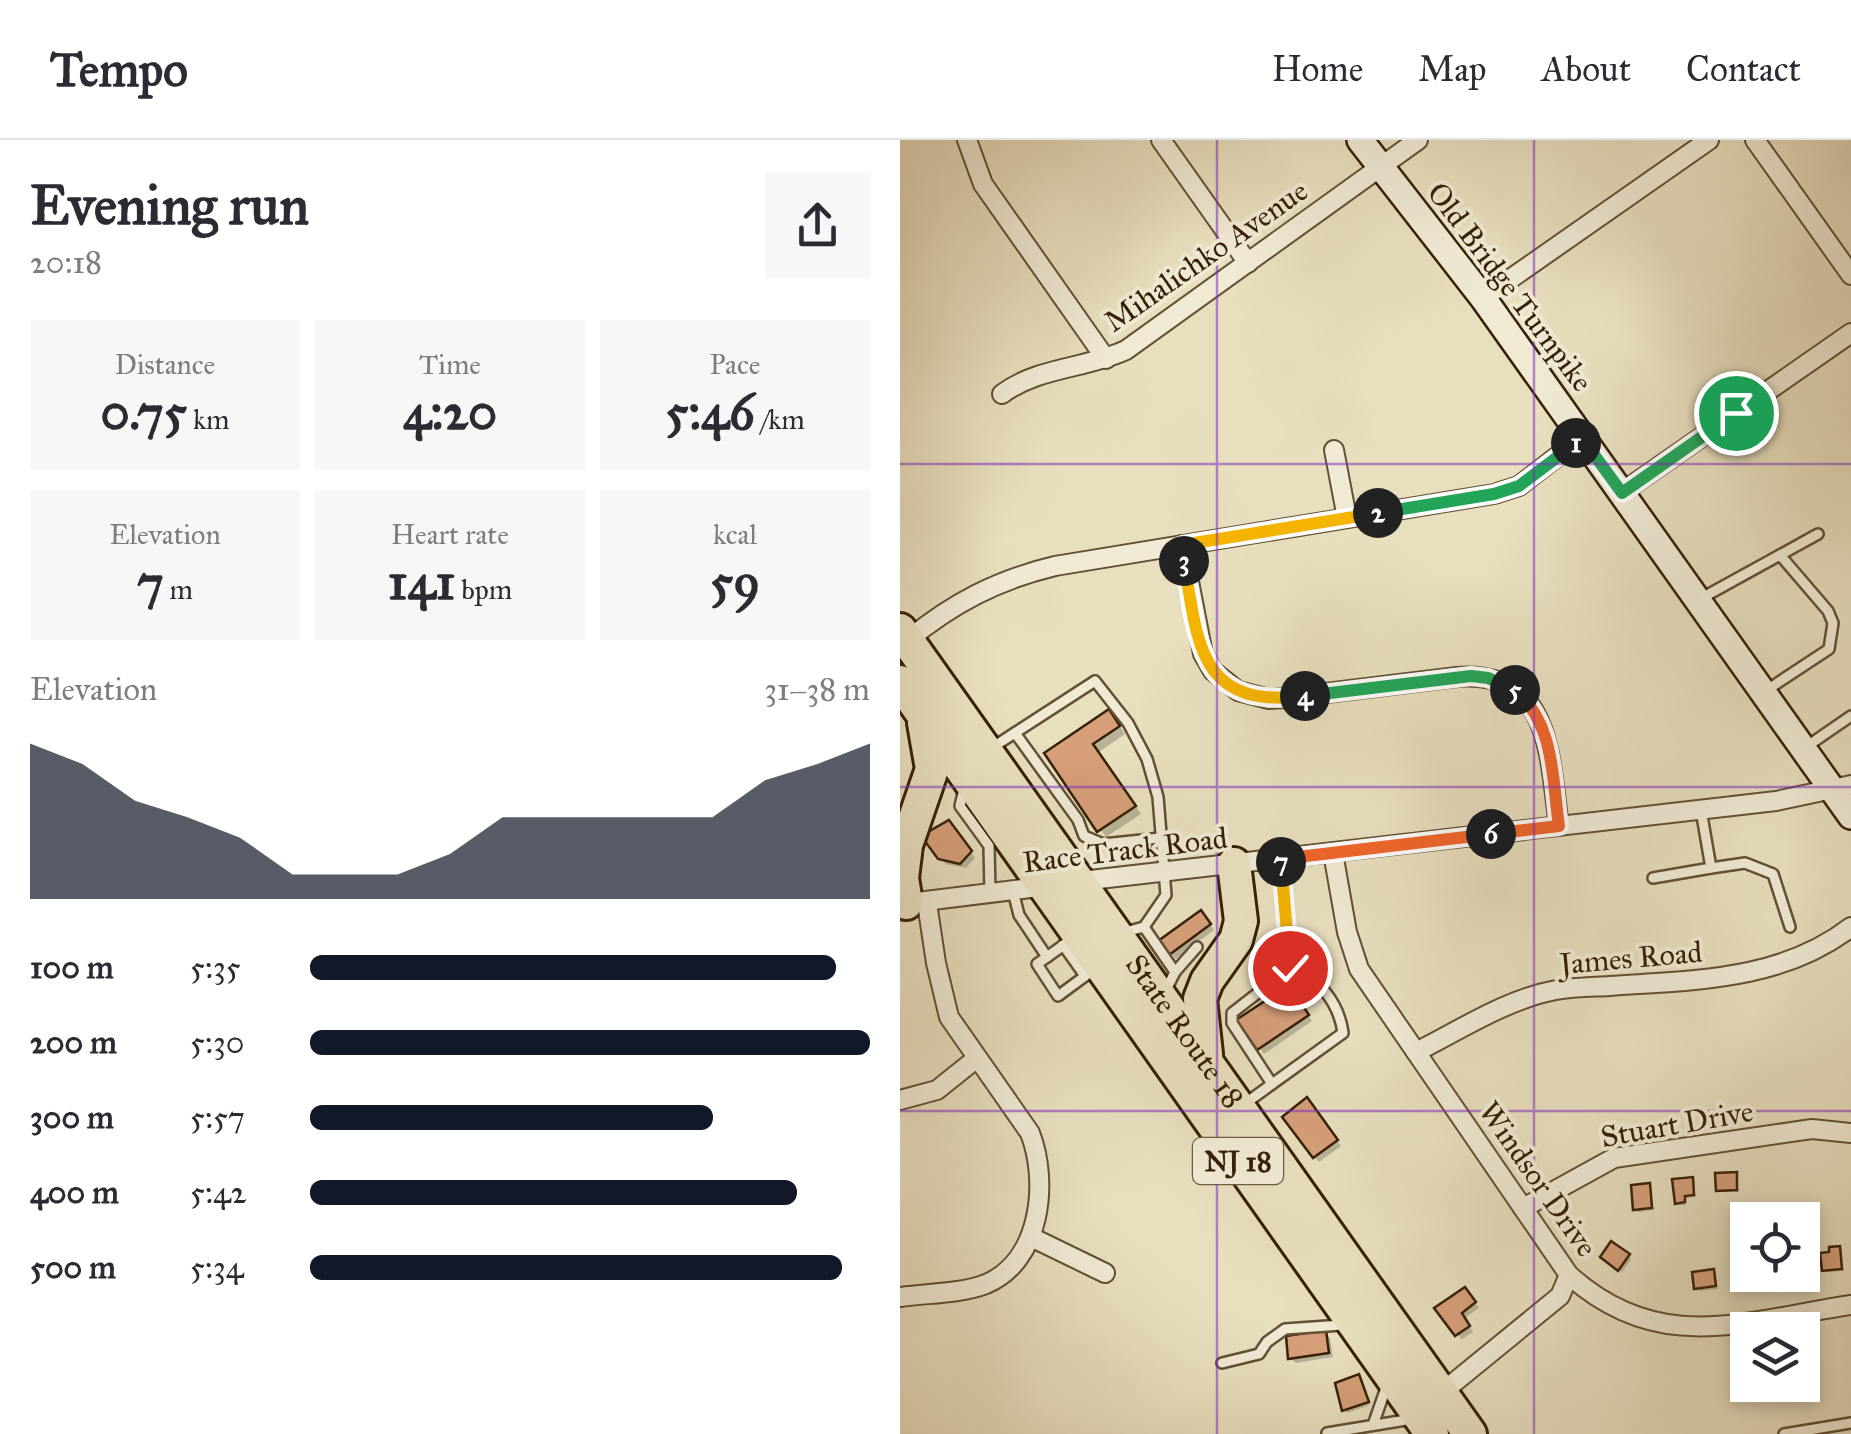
<!DOCTYPE html>
<meta charset="utf-8">
<style>
body{margin:0;font-family:"IM FELL Great Primer",serif;background:#f7f7f7;color:#2b2b33;height:100vh;display:flex;flex-direction:column;font-size:38px;white-space:nowrap}
*{box-sizing:border-box;margin:0}
p{font-size:32px;color:#7c7c81}
.icon{flex:none;width:55px;height:55px;fill:none;stroke:currentColor;stroke-width:2;stroke-linecap:round;stroke-linejoin:round}
.map{position:relative;flex:1;overflow:hidden}
.drawer{display:flex;flex-direction:column;background:#fff;width:900px}
.drawer>*{flex:none}
.tools{position:absolute;left:830px;top:1062px;display:grid;gap:20px}
.tools a{display:grid;place-items:center;width:90px;height:90px;border-radius:0px;background:#fff;box-shadow:0 5px 15px #0003;font-size:50px}
.pin{position:absolute;display:grid;place-items:center;width:85px;height:85px;color:#fff;margin:-42px;border:5px solid #fff;border-radius:50%;box-shadow:0 2px 10px #0007}
.km{position:absolute;width:50px;height:50px;margin:-25px;border-radius:50%;background:#222;color:#fff;font-size:28px;line-height:50px;text-align:center}
.round{display:grid;place-items:center;flex:none;width:105px;height:105px;border-radius:0px;background:#f7f7f7}
.headline{display:flex;align-items:center;justify-content:space-between;height:170px;padding:0 30px}
h1{font-size:55px;font-weight:800;line-height:75px}
.metrics{display:grid;grid-template-columns:repeat(3,1fr);gap:15px;height:170px;padding:10px 30px}
.metrics div{display:grid;align-content:center;border-radius:0px;background:#f7f7f7;text-align:center}
.metrics b{font-size:50px;font-weight:800}
.metrics small{font-size:28px;font-weight:400}
.metrics p{font-size:28px}
.chart{height:280px;padding:20px 30px}
.chart p{display:flex;justify-content:space-between}
.chart svg{width:100%;height:180px;margin-top:10px;fill:#111827;opacity:.7}
ul{padding:0 30px;list-style:none;font-size:32px}
li{display:grid;grid-template-columns:160px 120px 1fr;align-items:center;height:75px}
li i{height:25px;border-radius:12px;background:#111827}
header{display:flex;align-items:center;gap:60px;box-sizing:border-box;height:140px;padding:0 50px;background:#fff;border-bottom:2px solid #e1e1e2}
header strong{font-size:48px}
nav{display:flex;gap:55px;margin-inline-start:auto;font-size:35px}
main{display:flex;flex:1;min-height:0}
.map>svg:first-child{display:block}
.shadow{fill:#0003}
.building{fill:#d69f79;stroke:#351f05;stroke-width:2.5}
.lines{fill:none;stroke-linecap:round;stroke-linejoin:round}
.lane-casing{stroke:#624f34;stroke-width:14}
.street-casing{stroke:#624f34;stroke-width:22}
.secondary-casing{stroke:#351f05;stroke-width:30}
.highway-casing{stroke:#351f05;stroke-width:38}
.lane{stroke:#f0ead5;stroke-width:9}
.street{stroke:#f0ead5;stroke-width:18}
.secondary{stroke:#f0ead5;stroke-width:25}
.highway{stroke:#e8dfbf;stroke-width:32}
.split-1-casing{stroke:#fff;stroke-width:20}
.split-2-casing{stroke:#fff;stroke-width:20}
.split-3-casing{stroke:#fff;stroke-width:20}
.split-4-casing{stroke:#fff;stroke-width:20}
.split-5-casing{stroke:#fff;stroke-width:20}
.split-6-casing{stroke:#fff;stroke-width:20}
.split-7-casing{stroke:#fff;stroke-width:20}
.split-8-casing{stroke:#fff;stroke-width:20}
.split-1{stroke:#22a559;stroke-width:12}
.split-2{stroke:#22a559;stroke-width:12}
.split-3{stroke:#f5b400;stroke-width:12}
.split-4{stroke:#f5b400;stroke-width:12}
.split-5{stroke:#22a559;stroke-width:12}
.split-6{stroke:#f0652b;stroke-width:12}
.split-7{stroke:#f0652b;stroke-width:12}
.split-8{stroke:#f5b400;stroke-width:12}
.grid{fill:none;stroke:#7b2cbf;stroke-width:2.5;stroke-opacity:0.55}
.labels{text-anchor:middle;dominant-baseline:central;stroke-width:8;stroke-linejoin:round;paint-order:stroke}
.shield{fill:#f0ead5;stroke:#6d5c43;stroke-width:2.5}
.shield-label{font-size:28px;font-weight:bold;fill:#351f05}
.street-label{font-size:30px;fill:#351f05;stroke:#f0ead5}
</style>
<header>
<strong>Tempo</strong>
<nav><a>Home</a><a>Map</a><a>About</a><a>Contact</a></nav>
</header>
<main>
<section class="drawer">
<div class="headline"><div><h1>Evening run</h1><p>20:18</p></div><a class="round"><svg class="icon" aria-label="share" viewBox="0 0 24 24"><path d="M12 15V3M7 8l5-5 5 5M5 13v7h14v-7"/></svg></a></div>
<div class="metrics">
<div><p>Distance</p><b>0.75<small> km</small></b></div>
<div><p>Time</p><b>4:20</b></div>
<div><p>Pace</p><b>5:46<small> /km</small></b></div>
</div>
<div class="metrics">
<div><p>Elevation</p><b>7<small> m</small></b></div>
<div><p>Heart rate</p><b>141<small> bpm</small></b></div>
<div><p>kcal</p><b>59</b></div>
</div>
<div class="chart"><p><span>Elevation</span>31–38 m</p>
<svg viewBox="0 0 160 44" preserveAspectRatio="none"><path d="M0 44V6L10 11L20 20L30 24L40 29L50 38L60 38L70 38L80 33L90 24L100 24L110 24L120 24L130 24L140 15L150 11L160 6V44z"/></svg>
</div>
<ul>
<li><b>100 m</b>5:35<i style="width:94%"></i></li>
<li><b>200 m</b>5:30<i style="width:100%"></i></li>
<li><b>300 m</b>5:57<i style="width:72%"></i></li>
<li><b>400 m</b>5:42<i style="width:87%"></i></li>
<li><b>500 m</b>5:34<i style="width:95%"></i></li>
</ul>
</section>
<div class="map">
<svg width="951" height="1294" viewBox="0 0 951 1294">
<rect width="100%" height="100%" fill="#e8dfbf"/>
<filter id="stains"><feTurbulence type="fractalNoise" baseFrequency=".002" numOctaves="4"/><feColorMatrix values="0 0 0 0 .2 0 0 0 0 .09 0 0 0 0 .02 0 0 0 .5 -.17"/></filter>
<radialGradient id="worn" r=".72"><stop offset=".6" stop-color="#630" stop-opacity="0"/><stop offset="1" stop-color="#630" stop-opacity=".3"/></radialGradient>
<g class="shadow">
<path d="M215,579L225,594L199,612L241,674L206,697L147,613Z"/>
<path d="M54,688L75,718L66,728L46,724L40,718Z"/>
<path d="M306,778L314,790L276,819L262,801Z"/>
<path d="M393,853L412,881L364,914L340,881Z"/>
<path d="M411,965L441,1006L419,1022L414,1017Z"/>
<path d="M836,1035L839,1052H821L818,1050Z"/>
<path d="M793,1040L796,1057L786,1058V1065H780L777,1062Z"/>
<path d="M750,1046L754,1070L738,1072L735,1069Z"/>
<path d="M939,1109L944,1131L927,1132L924,1129Z"/>
<path d="M728,1116L731,1119L722,1132L706,1120Z"/>
<path d="M813,1131L818,1149L800,1151L797,1148Z"/>
<path d="M564,1150L579,1168L565,1178L573,1192L562,1199L557,1194Z"/>
<path d="M425,1193L430,1198L433,1217L396,1223L390,1218Z"/>
<path d="M459,1237L470,1265L447,1273L444,1270Z"/>
</g>
<g class="building">
<path d="M209,569L220,586L193,604L236,666L197,692L144,613Z"/>
<path d="M49,680L72,711L60,724L38,719L21,696Z"/>
<path d="M301,770L311,784L269,815L258,801Z"/>
<path d="M389,845L409,875L357,910L336,880Z"/>
<path d="M407,957L438,1000L413,1018L382,977Z"/>
<path d="M837,1032V1050L816,1051L815,1033Z"/>
<path d="M793,1037L794,1055L785,1056V1062L775,1064L772,1039Z"/>
<path d="M750,1043L752,1068L733,1070L731,1045Z"/>
<path d="M711,1101L730,1114L718,1131L700,1117Z"/>
<path d="M940,1106L942,1129L922,1131L920,1113L929,1112V1107Z"/>
<path d="M814,1129L816,1146L794,1149L792,1132Z"/>
<path d="M565,1147L576,1162L562,1173L570,1186L555,1196L534,1168Z"/>
<path d="M426,1190L429,1213L388,1219L386,1196Z"/>
<path d="M459,1234L469,1262L442,1271L435,1243Z"/>
</g>
<g class="lines">
<g class="lane-casing">
<g id="lane">
<path d="M800,459L918,394"/>
<path d="M867,550L929,509L933,483L928,471L880,415"/>
<path d="M115,593L178,680L184,696L203,704L261,698"/>
<path d="M93,607L195,541L228,583L247,619L258,657L266,755L244,787"/>
<path d="M906,607L951,576"/>
<path d="M64,649L60,666L89,706L90,753"/>
<path d="M811,728L845,723L873,734L890,787"/>
<path d="M753,738L811,728L801,670"/>
<path d="M113,751L119,775L147,817L172,799"/>
<path d="M225,792L244,787L275,832L266,850"/>
<path d="M163,805L185,836"/>
<path d="M147,817L137,824L158,856L196,828"/>
<path d="M275,832L297,807"/>
<path d="M372,944L332,883V873L390,828"/>
<path d="M343,965L443,893C439,863 419,837 390,828L381,719"/>
<path d="M322,1223L359,1214L367,1202L385,1189L442,1185"/>
<path d="M473,1285L487,1245"/>
<path d="M427,1293L512,1279"/>
<path d="M884,1294L951,1283"/>
</g>
</g>
<g class="street-casing">
<g id="street">
<path d="M67,0L83,44L206,219"/>
<path d="M261,0L348,123"/>
<path d="M855,0L951,135"/>
<path d="M583,158L809,0"/>
<path d="M102,254C138,227 185,229 226,210L518,0"/>
<path d="M434,310L447,378"/>
<path d="M721,353L951,193"/>
<path d="M282,405L303,514L313,531L338,551L369,559L385,558L557,537C652,530 649,617 659,686"/>
<path d="M8,500C53,463 97,440 155,426L594,354L619,346L681,298"/>
<path d="M433,713L447,792L459,829L669,1135C759,1216 844,1181 951,1165"/>
<path d="M173,742L876,661L951,645"/>
<path d="M0,764L147,746"/>
<path d="M516,912C560,890 607,859 656,850C673,847 692,847 710,846C794,840 881,841 951,787"/>
<path d="M0,960L37,950L77,918"/>
<path d="M623,1068L714,1018L912,989L951,993"/>
<path d="M131,1097L205,1133"/>
<path d="M0,1157C27,1153 60,1154 86,1144C141,1121 149,1042 130,993L49,877L36,823L27,763"/>
<path d="M540,1254L660,1156L669,1135"/>
</g>
</g>
<g class="secondary-casing">
<path id="secondary" d="M460,0L583,158L951,676"/>
</g>
<g class="highway-casing">
<g id="highway">
<path id="s1" d="M0,490L570,1294"/>
<path d="M0,542L532,1294"/>
<path d="M6,763L2,738L6,705L32,629L24,583"/>
<path d="M306,914L300,859L307,841L336,800L341,781L334,724"/>
</g>
</g>
<use href="#lane" class="lane"/>
<use href="#street" class="street"/>
<use href="#secondary" class="secondary"/>
<use href="#highway" class="highway"/>
</g>
<g class="lines">
<g class="split-1-casing">
<path id="split-1" d="M676,303L682,298L722,353L836,273"/>
</g>
<g class="split-2-casing">
<path id="split-2" d="M478,373L594,354L619,346L676,303"/>
</g>
<g class="split-3-casing">
<path id="split-3" d="M284,421L282,405L478,373"/>
</g>
<g class="split-4-casing">
<path id="split-4" d="M284,421C298,504 298,569 405,556"/>
</g>
<g class="split-5-casing">
<path id="split-5" d="M405,556L571,536L588,538L615,550"/>
</g>
<g class="split-6-casing">
<path id="split-6" d="M591,694L659,686C652,638 655,584 615,550"/>
</g>
<g class="split-7-casing">
<path id="split-7" d="M381,722V719L591,694"/>
</g>
<g class="split-8-casing">
<path id="split-8" d="M381,722L390,828"/>
</g>
<use href="#split-1" class="split-1"/>
<use href="#split-2" class="split-2"/>
<use href="#split-3" class="split-3"/>
<use href="#split-4" class="split-4"/>
<use href="#split-5" class="split-5"/>
<use href="#split-6" class="split-6"/>
<use href="#split-7" class="split-7"/>
<use href="#split-8" class="split-8"/>
</g>
<path class="grid" d="M317,0V1294M634,0V1294M0,324H951M0,647H951M0,971H951"/>
<g class="labels">
<rect class="shield" x="293" y="998" width="90" height="46" rx="8"/>
<g class="shield-label">
<text x="338" y="1021">NJ 18</text>
</g>
<g class="street-label">
<text transform="translate(306 116) rotate(-35)">Mihalichko Avenue</text>
<text transform="translate(610 147) rotate(53)">Old Bridge Turnpike</text>
<text transform="translate(225 710) rotate(-7)">Race Track Road</text>
<text transform="translate(731 818) rotate(-5)">James Road</text>
<text stroke="none"><textPath href="#s1" startOffset="492">State Route 18</textPath></text>
<text transform="translate(777 984) rotate(-10)">Stuart Drive</text>
<text transform="translate(638 1039) rotate(55)">Windsor Drive</text>
</g>
</g>
<rect width="100%" height="100%" filter="url(#stains)"/>
<rect width="100%" height="100%" fill="url(#worn)"/>
</svg>
<div class="tools">
<a><svg class="icon" aria-label="locate" viewBox="0 0 24 24"><circle cx="12" cy="12" r="6"/><path d="M12 2v4M12 18v4M2 12h4M18 12h4"/></svg></a>
<a><svg class="icon" aria-label="layers" viewBox="0 0 24 24"><path d="M12 4l9 5-9 5-9-5zM3 14l9 5 9-5"/></svg></a>
</div>
<div class="pin" style="left:836px;top:273px;background:#1e9e55"><svg class="icon" aria-label="arrive" viewBox="0 0 24 24"><path d="M6 21V4h12l-3 4 3 4H6"/></svg></div>
<div class="pin" style="left:390px;top:828px;background:#d93025"><svg class="icon" aria-label="check" viewBox="0 0 24 24"><path d="M5 12l5 5 9-10"/></svg></div>
<b class="km" style="left:676px;top:303px">1</b>
<b class="km" style="left:478px;top:373px">2</b>
<b class="km" style="left:284px;top:421px">3</b>
<b class="km" style="left:405px;top:556px">4</b>
<b class="km" style="left:615px;top:550px">5</b>
<b class="km" style="left:591px;top:694px">6</b>
<b class="km" style="left:381px;top:722px">7</b>
</div>
</main>
